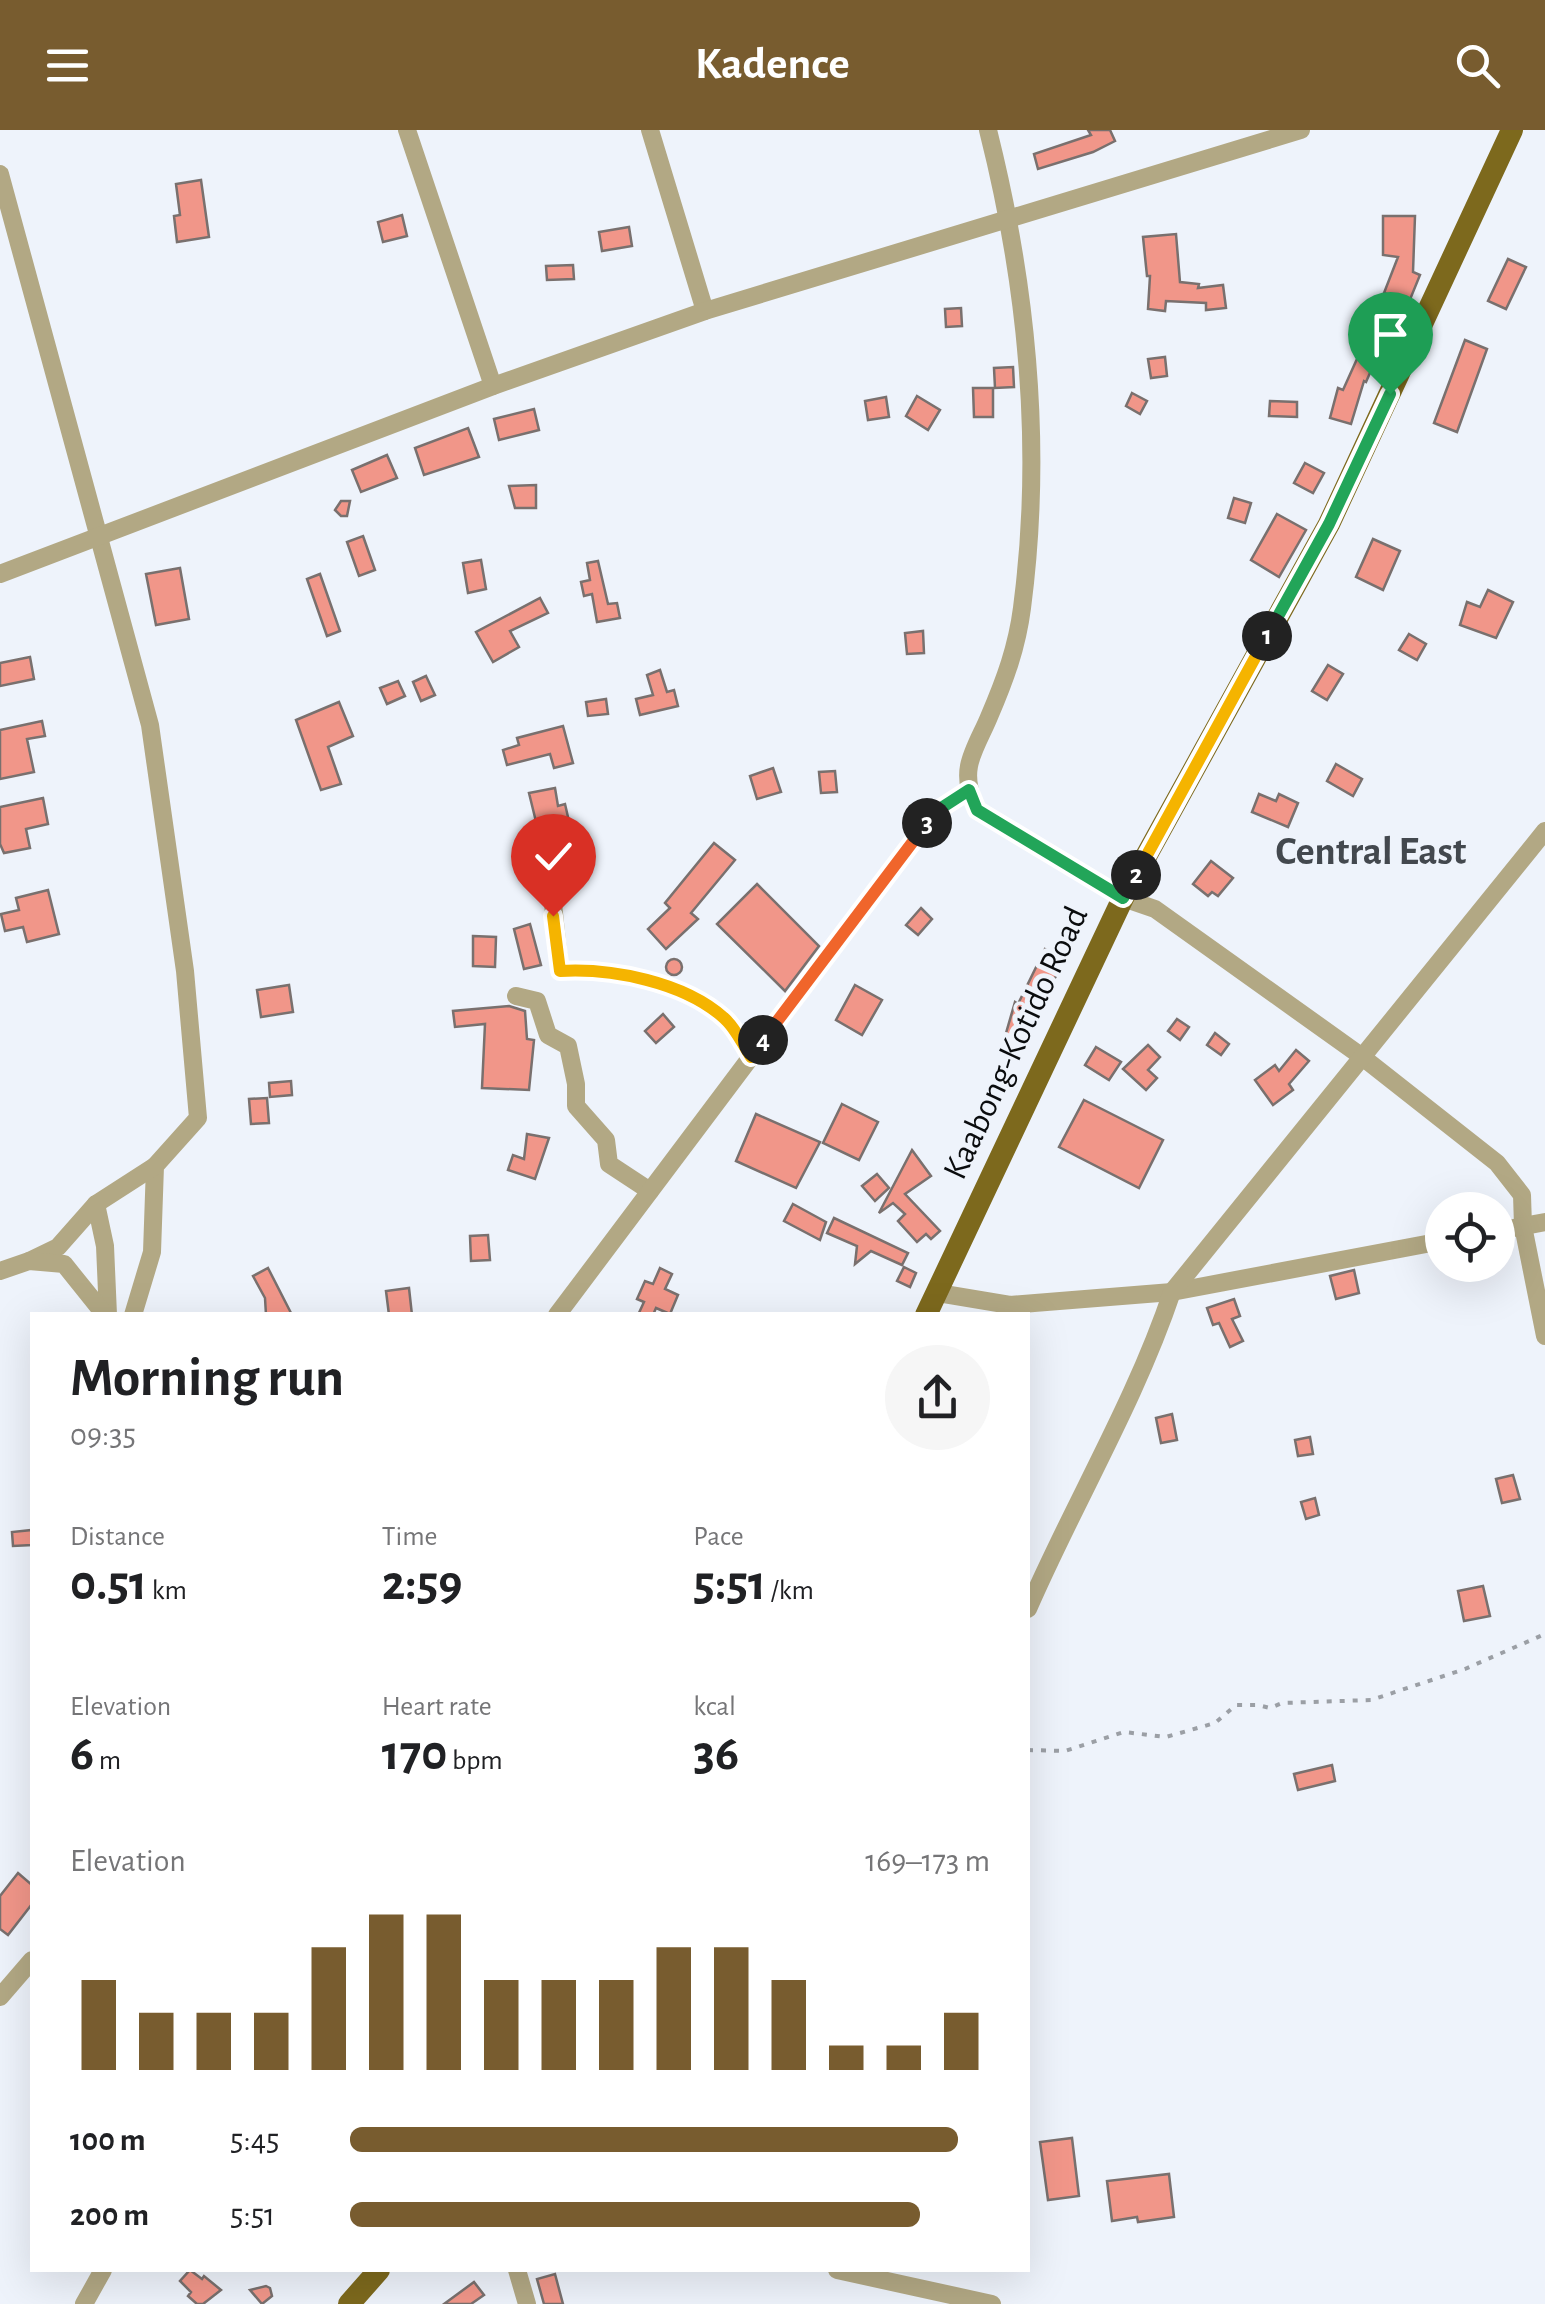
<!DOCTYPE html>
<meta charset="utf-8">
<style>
body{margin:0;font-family:"Alegreya Sans",sans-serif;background:#f6f6f6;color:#202124;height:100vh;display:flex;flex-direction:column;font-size:38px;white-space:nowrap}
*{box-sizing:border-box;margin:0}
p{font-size:32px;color:#757577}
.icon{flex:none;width:55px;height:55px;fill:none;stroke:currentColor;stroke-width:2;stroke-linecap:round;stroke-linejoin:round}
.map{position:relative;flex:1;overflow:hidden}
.sheet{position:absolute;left:30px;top:1182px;width:1000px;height:960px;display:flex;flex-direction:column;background:#fff;border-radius:0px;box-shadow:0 10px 40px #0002}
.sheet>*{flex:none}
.fabs{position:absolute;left:1425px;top:1062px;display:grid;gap:20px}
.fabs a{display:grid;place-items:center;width:90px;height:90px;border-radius:50%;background:#fff;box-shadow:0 10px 40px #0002;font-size:50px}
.pin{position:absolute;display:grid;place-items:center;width:85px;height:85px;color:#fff;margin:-102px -42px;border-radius:50% 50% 50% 0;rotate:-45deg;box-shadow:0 0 10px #0007}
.pin .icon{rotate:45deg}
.km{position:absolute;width:50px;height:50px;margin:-25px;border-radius:50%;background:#222;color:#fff;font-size:28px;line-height:50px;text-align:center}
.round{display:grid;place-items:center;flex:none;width:105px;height:105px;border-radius:52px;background:#f6f6f6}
.summary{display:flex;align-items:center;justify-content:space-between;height:170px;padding:0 40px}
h1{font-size:55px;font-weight:700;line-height:75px}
.figures{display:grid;grid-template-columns:repeat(3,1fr);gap:15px;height:170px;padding:10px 40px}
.figures div{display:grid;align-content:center}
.figures b{font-size:50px;font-weight:700}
.figures small{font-size:28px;font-weight:400}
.figures p{font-size:28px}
.chart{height:280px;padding:20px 40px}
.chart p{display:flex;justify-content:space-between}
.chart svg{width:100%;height:180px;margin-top:10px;stroke:#785c2f;stroke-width:6}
ul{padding:0 40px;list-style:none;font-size:32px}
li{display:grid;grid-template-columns:160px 120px 1fr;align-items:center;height:75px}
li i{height:25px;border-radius:12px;background:#785c2f}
header{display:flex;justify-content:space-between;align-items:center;height:130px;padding:0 40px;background:#785c2f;color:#fff;font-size:45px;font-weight:700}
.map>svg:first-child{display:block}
.building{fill:#f19689;stroke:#79706e;stroke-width:2.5}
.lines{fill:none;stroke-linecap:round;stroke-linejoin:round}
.path{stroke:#9b9fa5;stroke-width:4;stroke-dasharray:5 8;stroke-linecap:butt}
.minor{stroke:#b2a884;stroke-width:18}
.major{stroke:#7d691d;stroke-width:22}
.split-1-casing{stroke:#fff;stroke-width:20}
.split-2-casing{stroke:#fff;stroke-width:20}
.split-3-casing{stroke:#fff;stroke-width:20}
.split-4-casing{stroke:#fff;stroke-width:20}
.split-5-casing{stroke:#fff;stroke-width:20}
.split-1{stroke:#22a559;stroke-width:12}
.split-2{stroke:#f5b400;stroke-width:12}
.split-3{stroke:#22a559;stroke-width:12}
.split-4{stroke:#f0652b;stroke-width:12}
.split-5{stroke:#f5b400;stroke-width:12}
.labels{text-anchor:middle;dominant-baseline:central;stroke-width:10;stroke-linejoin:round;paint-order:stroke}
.street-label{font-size:35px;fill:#0a0c0e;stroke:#eef3fb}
.quarter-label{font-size:40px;font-weight:bold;fill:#43484e;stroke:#eef3fb}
</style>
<header><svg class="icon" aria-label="menu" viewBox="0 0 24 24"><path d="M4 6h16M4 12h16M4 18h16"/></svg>Kadence<svg class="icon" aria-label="search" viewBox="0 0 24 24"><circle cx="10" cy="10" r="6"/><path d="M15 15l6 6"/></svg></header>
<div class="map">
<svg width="1545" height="2174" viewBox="0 0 1545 2174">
<rect width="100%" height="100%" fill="#eef3fb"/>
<g class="building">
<path d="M1088,0H1110L1115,11L1093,22L1038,39L1034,24L1091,5Z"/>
<path d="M201,50L209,107L177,112L174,86L180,85L176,54Z"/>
<path d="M402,85L407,106L383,112L378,92Z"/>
<path d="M1383,86H1415L1413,142L1420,145L1409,172L1384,163L1398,127L1383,125Z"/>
<path d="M629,97L632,116L602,121L599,102Z"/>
<path d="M1176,104L1180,152L1199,154L1198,158L1223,155L1226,178L1206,180V173L1166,171L1165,181L1148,179L1150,146H1147L1143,107Z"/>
<path d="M1508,129L1526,137L1506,179L1488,171Z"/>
<path d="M573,135L574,149L547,150L546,136Z"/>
<path d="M961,178L962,196L946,197L945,179Z"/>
<path d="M1465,210L1487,219L1457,302L1434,293Z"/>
<path d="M1165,227L1167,246L1151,248L1148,229Z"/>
<path d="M1357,229L1373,236L1366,252L1364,251L1351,294L1330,288L1338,258L1343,260Z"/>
<path d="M1013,237L1014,257L995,258L994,238Z"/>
<path d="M973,258H993V287H974Z"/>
<path d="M1132,263L1147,271L1140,284L1126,276Z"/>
<path d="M917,266L940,280L928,300L906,286Z"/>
<path d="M886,267L889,287L868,290L865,271Z"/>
<path d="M1270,271L1297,272V287L1269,286Z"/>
<path d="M534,279L539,300L499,310L494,289Z"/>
<path d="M468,298L479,327L424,345L415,318Z"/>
<path d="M387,325L397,348L361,362L352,340Z"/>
<path d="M1305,333L1324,343L1313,363L1294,353Z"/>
<path d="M536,355V378H515L509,356Z"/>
<path d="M1234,368L1251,373L1245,393L1228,388Z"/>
<path d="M341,371H350L347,386H341L335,380Z"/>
<path d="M1277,384L1306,400L1279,447L1251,430Z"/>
<path d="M363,406L375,440L359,446L347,412Z"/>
<path d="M1373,409L1400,421L1383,460L1356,447Z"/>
<path d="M481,430L486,459L468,463L463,433Z"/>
<path d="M598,431L608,474L617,473L620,488L597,492L592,464L584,466L581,452L590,450L587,433Z"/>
<path d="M180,438L189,489L156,495L146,444Z"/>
<path d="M320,444L340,501L327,506L307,449Z"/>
<path d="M1488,460L1513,472L1496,508L1460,495L1467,472L1480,477Z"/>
<path d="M540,468L548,483L510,501L519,517L493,532L476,502Z"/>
<path d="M923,501L924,523L907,524L905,503Z"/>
<path d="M1409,504L1426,514L1417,530L1399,520Z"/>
<path d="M30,527L34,549L0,556V533Z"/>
<path d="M1328,535L1343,544L1327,570L1312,561Z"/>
<path d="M660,540L667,562L674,560L678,576L640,585L636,569L653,565L647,545Z"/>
<path d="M426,546L435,565L421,571L413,552Z"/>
<path d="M398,551L405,566L387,574L380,558Z"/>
<path d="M606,569L608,584L588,586L586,572Z"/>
<path d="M339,572L353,606L328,617L341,654L321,660L296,590Z"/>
<path d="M42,591L45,606L27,609L34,642L0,649V600Z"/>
<path d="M563,596L573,633L554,638L550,624L507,635L503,620L519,615L517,608Z"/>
<path d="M1336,634L1362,649L1353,666L1327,651Z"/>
<path d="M773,638L781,662L757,669L750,646Z"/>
<path d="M835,641L837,662L821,663L819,642Z"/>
<path d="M555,658L558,676L565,674L571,700L540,708L529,663Z"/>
<path d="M1259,664L1276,671L1279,664L1298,673L1288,697L1252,682Z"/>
<path d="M43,668L48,694L26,699L30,718L4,723L0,714V677Z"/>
<path d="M714,713L735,730L691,783L698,789L666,819L648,799L670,778L665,773Z"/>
<path d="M1211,731L1233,748L1218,766L1212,762L1208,766L1193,754Z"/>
<path d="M757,754L819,816L785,861L717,794Z"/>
<path d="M48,760L59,804L27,812L23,797L5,801L1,784L19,780L16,768Z"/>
<path d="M921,778L932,789L918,805L906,795Z"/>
<path d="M530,794L541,835L524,839L514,799Z"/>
<path d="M473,806L496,807L495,837L473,836Z"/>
<path d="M1045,819L1065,829L1047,863L1051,865L1043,881L1034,877L1018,916L1004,910L1015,872L1018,874Z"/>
<circle cx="674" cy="837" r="8"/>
<path d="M289,855L293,882L261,887L257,860Z"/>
<path d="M855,855L882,870L862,905L836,890Z"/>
<path d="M509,876L525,881L527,909L534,910L529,960L482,958L485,894L455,897L453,881Z"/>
<path d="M663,884L674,897L656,913L645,901Z"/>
<path d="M1177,889L1189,897L1180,910L1168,901Z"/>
<path d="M1215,903L1229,914L1221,925L1207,915Z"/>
<path d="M1148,915L1160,927L1148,940L1157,948L1146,960L1123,939Z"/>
<path d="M1096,917L1121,932L1109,950L1085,935Z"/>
<path d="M1296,920L1309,931L1289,954L1293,960L1273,975L1255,950L1275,935L1279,941Z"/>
<path d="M291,951L292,965L270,967L269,953Z"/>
<path d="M267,968L269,993L251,994L249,969Z"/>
<path d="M1084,970L1163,1010L1139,1058L1059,1017Z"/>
<path d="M842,974L878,992L859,1030L823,1013Z"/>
<path d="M756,984L820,1012L796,1058L736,1031Z"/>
<path d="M527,1004L549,1008L535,1049L508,1040L513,1025L524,1029Z"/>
<path d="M912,1020L931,1046L905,1064L940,1101L931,1109L926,1104L917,1112L898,1091L905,1084L893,1073L879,1083Z"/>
<path d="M877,1044L889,1058L875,1071L862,1056Z"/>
<path d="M793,1074L826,1092L820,1110L784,1091Z"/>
<path d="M834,1088L908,1123L902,1135L871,1121L855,1134L857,1116L827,1103Z"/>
<path d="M488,1105L490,1130L471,1131L470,1106Z"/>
<path d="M904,1137L916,1143L910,1157L897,1151Z"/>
<path d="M268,1138L292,1185H266L265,1168L253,1146Z"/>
<path d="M660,1138L672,1144L665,1159L678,1165L670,1184L656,1178L653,1185H638L644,1172L637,1169L645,1151L653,1154Z"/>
<path d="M1354,1140L1359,1163L1336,1169L1330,1146Z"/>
<path d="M409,1158L412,1185H389L386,1161Z"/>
<path d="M1234,1169L1240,1186L1232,1189L1243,1211L1230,1217L1219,1193L1213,1195L1207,1178Z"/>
<path d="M1172,1284L1177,1310L1161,1313L1156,1288Z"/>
<path d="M1310,1307L1313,1324L1298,1326L1295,1310Z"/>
<path d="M1513,1345L1520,1369L1502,1373L1496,1349Z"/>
<path d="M1315,1368L1319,1385L1306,1389L1301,1372Z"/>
<path d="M32,1400V1415L13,1416L12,1402Z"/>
<path d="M1483,1456L1490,1486L1464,1491L1458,1461Z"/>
<path d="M1332,1635L1335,1651L1298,1660L1294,1644Z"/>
<path d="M18,1743L32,1755V1774L8,1805L0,1799V1766Z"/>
<path d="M1072,2008L1079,2066L1048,2070L1040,2012Z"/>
<path d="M1169,2044L1174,2087L1138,2092L1137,2087L1112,2091L1107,2051Z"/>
<path d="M190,2140L202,2149L204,2146L221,2160L203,2174H197L188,2166L191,2162L180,2151Z"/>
<path d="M555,2144L563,2174H544L537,2149Z"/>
<path d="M474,2152L484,2165L471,2174H444Z"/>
<path d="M266,2156L270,2158L272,2166L262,2174L250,2160Z"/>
</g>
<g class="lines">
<path class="path" d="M1028,1620L1065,1621L1124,1602L1166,1607L1215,1593L1236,1575H1258L1270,1578L1282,1573L1371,1570L1465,1539L1545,1504"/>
<g class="minor">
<path d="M407,0L493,256"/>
<path d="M650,0L705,181"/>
<path d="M988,0C1027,155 1043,318 1022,478C1017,517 1005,550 989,587C983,602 972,620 969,636C966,652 971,666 977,680L1123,768L1155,779L1361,926L1497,1033L1522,1065L1523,1096L1545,1206"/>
<path d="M0,44L150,595L185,841L198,988L155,1036L152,1122L133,1185"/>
<path d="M0,444L493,256L705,181L1301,0"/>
<path d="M548,725L560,841C613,838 682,852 724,888C735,897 743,915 751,927"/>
<path d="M516,866L537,871L548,905L568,916L576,954V976L606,1010L609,1034L650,1061"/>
<path d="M96,1074L105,1116L108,1185"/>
<path d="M1498,1101L1545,1092"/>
<path d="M29,1131L58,1117L96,1074L155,1036"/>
<path d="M0,1141L29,1131L64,1134L105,1185"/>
<path d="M938,1163L1010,1175L1172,1162L1442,1111"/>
<path d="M557,1185L935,682L969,660"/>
<path d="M1028,1479C1074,1373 1135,1272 1172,1162L1545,701"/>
<path d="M0,1867L32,1830"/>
<path d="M517,2140L527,2174"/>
<path d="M837,2140L992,2174"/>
<path d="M84,2174L103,2140"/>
</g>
<g class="major">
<path d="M926,1185L1123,768L1329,394L1512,0"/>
<path d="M349,2174L379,2140"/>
</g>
</g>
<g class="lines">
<g class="split-1-casing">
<path id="split-1" d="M1267,506L1329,394L1390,264"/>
</g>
<g class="split-2-casing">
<path id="split-2" d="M1136,745L1267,506"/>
</g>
<g class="split-3-casing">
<path id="split-3" d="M927,693L935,682L969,660L977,680L1123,768L1136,745"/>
</g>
<g class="split-4-casing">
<path id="split-4" d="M763,910L927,693"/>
</g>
<g class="split-5-casing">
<path id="split-5" d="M553,786L560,841C612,838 684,852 724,888C735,897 743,915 751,927L763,910"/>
</g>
<use href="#split-1" class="split-1"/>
<use href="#split-2" class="split-2"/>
<use href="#split-3" class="split-3"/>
<use href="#split-4" class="split-4"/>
<use href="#split-5" class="split-5"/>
</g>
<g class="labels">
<g class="street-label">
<text transform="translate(1016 913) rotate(-65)">Kaabong-Kotido Road</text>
</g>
<g class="quarter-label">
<text x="1371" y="722">Central East</text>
</g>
</g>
</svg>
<div class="fabs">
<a><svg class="icon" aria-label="locate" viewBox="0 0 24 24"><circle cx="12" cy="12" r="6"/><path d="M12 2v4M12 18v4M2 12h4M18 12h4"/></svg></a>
</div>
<div class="pin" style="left:1390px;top:264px;background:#1e9e55"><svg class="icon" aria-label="arrive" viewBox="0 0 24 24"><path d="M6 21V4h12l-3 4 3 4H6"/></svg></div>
<div class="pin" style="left:553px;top:786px;background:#d93025"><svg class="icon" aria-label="check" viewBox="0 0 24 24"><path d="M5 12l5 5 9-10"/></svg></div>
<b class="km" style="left:1267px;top:506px">1</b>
<b class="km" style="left:1136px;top:745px">2</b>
<b class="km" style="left:927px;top:693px">3</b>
<b class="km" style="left:763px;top:910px">4</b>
<section class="sheet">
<div class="summary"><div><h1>Morning run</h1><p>09:35</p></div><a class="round"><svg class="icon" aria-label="share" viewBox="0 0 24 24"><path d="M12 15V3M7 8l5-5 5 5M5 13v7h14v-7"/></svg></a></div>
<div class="figures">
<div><p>Distance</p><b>0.51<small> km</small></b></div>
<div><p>Time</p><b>2:59</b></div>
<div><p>Pace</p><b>5:51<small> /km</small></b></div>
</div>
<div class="figures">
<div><p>Elevation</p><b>6<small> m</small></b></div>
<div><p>Heart rate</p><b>170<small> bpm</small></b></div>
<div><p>kcal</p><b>36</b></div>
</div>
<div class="chart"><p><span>Elevation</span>169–173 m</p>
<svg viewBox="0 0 160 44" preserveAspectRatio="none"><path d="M5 44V22M15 44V30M25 44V30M35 44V30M45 44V14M55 44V6M65 44V6M75 44V22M85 44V22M95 44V22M105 44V14M115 44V14M125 44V22M135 44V38M145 44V38M155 44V30"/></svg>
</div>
<ul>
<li><b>100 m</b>5:45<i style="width:95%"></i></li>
<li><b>200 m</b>5:51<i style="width:89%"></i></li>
</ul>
</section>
</div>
